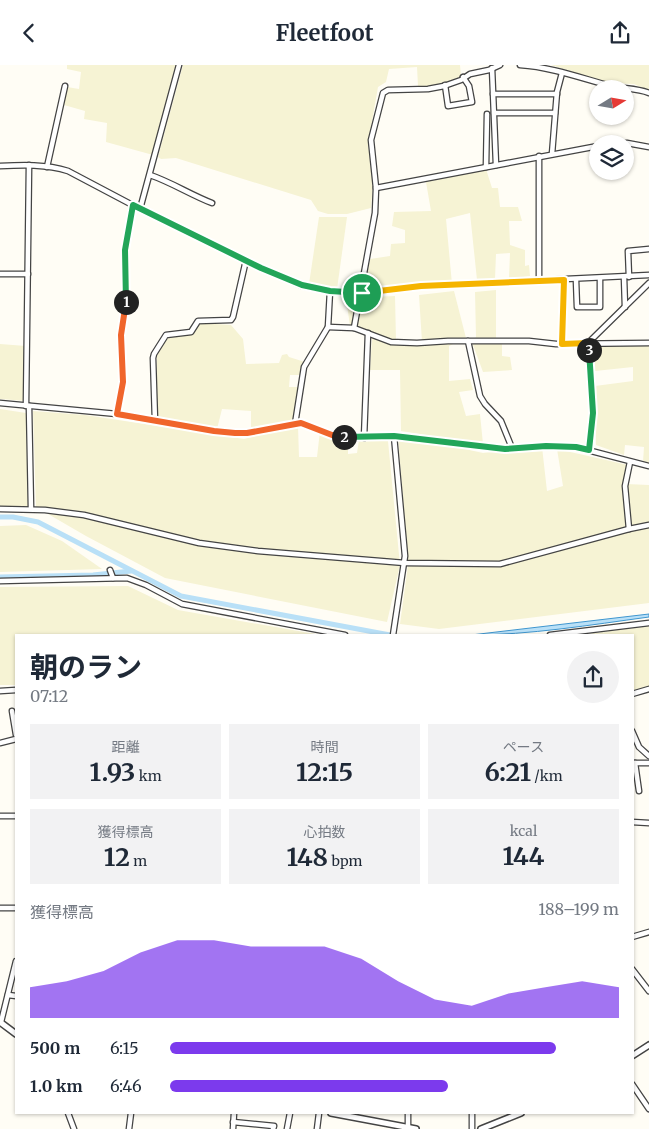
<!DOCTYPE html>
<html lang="ja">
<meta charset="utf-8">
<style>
body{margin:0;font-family:Merriweather,"Noto Sans JP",serif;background:#f2f2f3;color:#1f2937;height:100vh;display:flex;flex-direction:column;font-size:19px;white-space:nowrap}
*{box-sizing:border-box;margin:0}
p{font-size:16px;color:#747a83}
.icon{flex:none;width:28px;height:28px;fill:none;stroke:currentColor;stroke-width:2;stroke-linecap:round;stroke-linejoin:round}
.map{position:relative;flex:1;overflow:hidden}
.details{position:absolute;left:15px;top:569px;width:619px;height:480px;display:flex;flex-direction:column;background:#fff;border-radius:0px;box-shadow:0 1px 4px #0004}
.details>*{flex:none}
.needle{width:32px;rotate:79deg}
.controls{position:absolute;left:589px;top:15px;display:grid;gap:10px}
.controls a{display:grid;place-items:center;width:45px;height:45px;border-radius:50%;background:#fff;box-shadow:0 1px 4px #0004;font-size:25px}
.pin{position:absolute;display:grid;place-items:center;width:42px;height:42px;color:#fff;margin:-21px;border:2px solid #fff;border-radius:50%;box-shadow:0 1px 5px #0007}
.km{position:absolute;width:25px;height:25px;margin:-12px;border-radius:50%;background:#222;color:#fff;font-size:14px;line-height:25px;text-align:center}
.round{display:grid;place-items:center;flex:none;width:52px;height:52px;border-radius:26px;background:#f2f2f3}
.summary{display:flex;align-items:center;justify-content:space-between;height:85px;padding:0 15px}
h1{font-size:28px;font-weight:700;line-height:38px}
.metrics{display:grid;grid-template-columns:repeat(3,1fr);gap:8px;height:85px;padding:5px 15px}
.metrics div{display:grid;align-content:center;border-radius:0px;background:#f2f2f3;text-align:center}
.metrics b{font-size:25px;font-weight:700}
.metrics small{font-size:14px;font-weight:400}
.metrics p{font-size:14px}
.chart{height:140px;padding:10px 15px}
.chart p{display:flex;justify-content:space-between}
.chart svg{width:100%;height:90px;margin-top:5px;fill:#7c3aed;opacity:.7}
ul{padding:0 15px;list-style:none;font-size:16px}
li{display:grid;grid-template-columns:80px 60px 1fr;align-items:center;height:38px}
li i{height:12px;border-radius:6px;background:#7c3aed}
header{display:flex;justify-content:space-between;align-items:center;height:65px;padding:0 15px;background:#fff;font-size:22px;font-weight:700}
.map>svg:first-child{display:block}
.farmland{fill:#f6f3d4}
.water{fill:#b9e0f7;stroke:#3f96cf}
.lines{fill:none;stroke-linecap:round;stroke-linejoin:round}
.canal{stroke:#b9e0f7;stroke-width:5}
.minor-casing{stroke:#444;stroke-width:7}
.tertiary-casing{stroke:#444;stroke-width:8}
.minor{stroke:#fff;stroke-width:4.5}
.tertiary{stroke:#fff;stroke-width:5}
.split-1-casing{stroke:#fff;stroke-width:10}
.split-2-casing{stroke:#fff;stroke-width:10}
.split-3-casing{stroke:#fff;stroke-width:10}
.split-4-casing{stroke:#fff;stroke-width:10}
.split-1{stroke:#22a559;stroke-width:6}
.split-2{stroke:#f0652b;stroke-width:6}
.split-3{stroke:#22a559;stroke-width:6}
.split-4{stroke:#f5b400;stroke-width:6}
</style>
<header><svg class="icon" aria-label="back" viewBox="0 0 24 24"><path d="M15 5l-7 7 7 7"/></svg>Fleetfoot<svg class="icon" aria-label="share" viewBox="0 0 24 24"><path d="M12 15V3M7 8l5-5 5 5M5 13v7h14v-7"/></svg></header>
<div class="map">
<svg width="649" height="1064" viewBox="0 0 649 1064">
<rect width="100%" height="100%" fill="#fffdf5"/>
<g class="farmland">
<path d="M67,0H177L153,90L106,77L107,58L84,54L85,46L64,40L67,22L79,24L81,7L67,4Z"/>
<path d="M183,0H460L461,11L452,17L443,19L428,22L418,21L417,2L389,4L386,17L378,22L368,79L373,120L371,143L347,149H328L318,146L311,135L176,93L161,94L158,92Z"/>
<path d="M551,0H649V26L634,19L607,18Z"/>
<path d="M486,104L492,123H498L500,142H518L522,156H509L510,180L525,185V201L529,200L530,211L509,214L510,188L496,189L495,214L477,215L470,148L446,154L452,219L365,222L370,194L390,191L391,179L405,178V165L392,161L394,147L431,146L426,117Z"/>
<path d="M319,152H347L337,224L309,219Z"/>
<path d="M496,225V273L502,274V291L510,292L512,305L483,307L472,277L476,272L475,227Z"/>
<path d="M454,226L466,273L449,281V316L470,314L473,325L459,327L466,351L480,349L483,379L401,366L400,305H370L372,273L350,261L346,233L395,231L396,275L422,277L419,230Z"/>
<path d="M201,258L231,260L243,274L246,299L279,298L282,290L287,289L289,292L308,298L305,310H290L289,322H301L294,355L251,363V346L222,344L217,364L156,351L157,289L167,273L191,269Z"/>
<path d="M0,279L26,281L27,336L0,334Z"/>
<path d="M595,280H649V398L643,397L644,382L625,380L624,390L596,380L595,321L633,316V302L595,306Z"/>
<path d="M0,344L26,348L28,443H0Z"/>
<path d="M33,346L85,350L244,374L298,361L299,392H317L320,366L348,375V389L357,388L359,375L388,376L400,500L387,557L165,513L86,471L36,442Z"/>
<path d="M398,372L433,377L483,388L542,382L547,426L563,421L557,384L628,400L626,419L649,420V538L439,564L400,559L408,500Z"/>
<path d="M26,460L62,476L102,504L0,507V461Z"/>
<path d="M128,521L178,545L321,570H16V620H0V522Z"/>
<path d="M649,561V621L633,626L632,570H579Z"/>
</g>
<path class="water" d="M649,549V552C590,560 530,570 471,570Z"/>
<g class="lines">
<g class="canal">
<path d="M0,452H13L38,457L181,531L390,570"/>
<path d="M0,512L93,510L131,506"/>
</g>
<g class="minor-casing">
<g id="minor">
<path d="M520,0C551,2 581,13 611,21C624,24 637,23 649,28"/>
<path d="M492,3L496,100"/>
<path d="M445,20L448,41L472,37L469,21L463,12"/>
<path d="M493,29H557"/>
<path d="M494,48H555"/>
<path d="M615,79L627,78L649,82"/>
<path d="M552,89L557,27L562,8"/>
<path d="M0,101C22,100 46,99 68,106L140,144L261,203L302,221L330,226L362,228L421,221L649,210"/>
<path d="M47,102L65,21"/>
<path d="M486,102L487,49"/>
<path d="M150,110C171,117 191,130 212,138"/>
<path d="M376,123L598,81"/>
<path d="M140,144L179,0"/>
<path d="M0,209H28"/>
<path d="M624,212L625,242"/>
<path d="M629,212L628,186L649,184"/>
<path d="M576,215L577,242H600V213"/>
<path d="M539,217V91"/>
<path d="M328,262L354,263L391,277L417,278L448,276H529L556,279L649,278"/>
<path d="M354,263L375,148L376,123L371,75L383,28L388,25L428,24L444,21L461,15L470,9L489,5L500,0"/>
<path d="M468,276L480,331L485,339L501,356L512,383"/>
<path d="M562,279L564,215"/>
<path d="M0,338L117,349L214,366L235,368H247L301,358L332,370L350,373L394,371L505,384L546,381L576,382L649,401"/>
<path d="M26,341L29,100"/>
<path d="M29,341L31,444"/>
<path d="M117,349L123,317L121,270L126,243L125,185L133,140"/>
<path d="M155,356L153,293L154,289L166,270L191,267L198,256L231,255L233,252L246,195"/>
<path d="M295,359L304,302L328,262L330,226"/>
<path d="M364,373L368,268"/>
<path d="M589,385L593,348L588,278L649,218"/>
<path d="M0,444L45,445L84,450L199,478L258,486L405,498L500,499L629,464L649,460"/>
<path d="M629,464L625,421L630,397"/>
<path d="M110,505L113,513"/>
<path d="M0,516L127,513L146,520L182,539L345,570"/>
<path d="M393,570L405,491L394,371"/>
<path d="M550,570L649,558"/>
<path d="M0,626L16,625"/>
<path d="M632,629L649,624"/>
<path d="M12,646L16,670"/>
<path d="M632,666L639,682L649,691"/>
<path d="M0,678L16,674"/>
<path d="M633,698H649"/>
<path d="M635,698L639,726"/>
<path d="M0,751H16"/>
<path d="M632,757L649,758"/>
<path d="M0,843H16"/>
<path d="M632,872L649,867"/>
<path d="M632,904L649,926"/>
<path d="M8,930L16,931"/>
<path d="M1,957L16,896"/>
<path d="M632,1019L649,1044"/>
<path d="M68,1048L74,1064"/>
<path d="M472,1048V1064"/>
<path d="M233,1057L274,1061L273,1064"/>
<path d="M408,1062V1048"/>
<path d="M129,1064L131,1048"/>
<path d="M233,1064L234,1048"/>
<path d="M287,1064L290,1048"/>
<path d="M317,1064L319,1048"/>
</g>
</g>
<g class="tertiary-casing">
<g id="tertiary">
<path d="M0,957L16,969"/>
<path d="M632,991L649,980"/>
<path d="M331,1048L416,1064"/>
<path d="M481,1064L521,1048"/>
</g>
</g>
<use href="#minor" class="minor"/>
<use href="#tertiary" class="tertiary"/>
</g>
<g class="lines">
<g class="split-1-casing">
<path id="split-1" d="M126,237L125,185L133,140L261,203L302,220L330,226L362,228"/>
</g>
<g class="split-2-casing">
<path id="split-2" d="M126,237L121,270L123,317L117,349L214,366L235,368H247L301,358L332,370L344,372"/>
</g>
<g class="split-3-casing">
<path id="split-3" d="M344,372L394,371L505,384L546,381L576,382L589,385L593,348L589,285"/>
</g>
<g class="split-4-casing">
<path id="split-4" d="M362,228L421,221L564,215L562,279L588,278L589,285"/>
</g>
<use href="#split-1" class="split-1"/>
<use href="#split-2" class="split-2"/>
<use href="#split-3" class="split-3"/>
<use href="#split-4" class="split-4"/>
</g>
</svg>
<div class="controls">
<a><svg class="needle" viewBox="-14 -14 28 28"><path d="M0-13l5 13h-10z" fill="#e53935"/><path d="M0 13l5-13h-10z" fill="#747a83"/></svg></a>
<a><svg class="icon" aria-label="layers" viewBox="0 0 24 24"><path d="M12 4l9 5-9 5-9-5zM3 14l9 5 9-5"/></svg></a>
</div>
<div class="pin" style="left:362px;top:228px;background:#1e9e55"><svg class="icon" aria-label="arrive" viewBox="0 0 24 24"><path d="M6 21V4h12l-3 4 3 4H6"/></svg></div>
<b class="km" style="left:126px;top:237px">1</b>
<b class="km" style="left:344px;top:372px">2</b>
<b class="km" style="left:589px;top:285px">3</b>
<section class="details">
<div class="summary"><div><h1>朝のラン</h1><p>07:12</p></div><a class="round"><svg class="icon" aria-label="share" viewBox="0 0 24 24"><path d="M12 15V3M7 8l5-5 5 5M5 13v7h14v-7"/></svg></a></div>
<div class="metrics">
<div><p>距離</p><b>1.93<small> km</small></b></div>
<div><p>時間</p><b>12:15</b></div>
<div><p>ペース</p><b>6:21<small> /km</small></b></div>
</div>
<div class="metrics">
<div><p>獲得標高</p><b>12<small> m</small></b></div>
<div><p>心拍数</p><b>148<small> bpm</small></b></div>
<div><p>kcal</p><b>144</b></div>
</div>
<div class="chart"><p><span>獲得標高</span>188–199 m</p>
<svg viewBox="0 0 160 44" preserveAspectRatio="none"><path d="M0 44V29L10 26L20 21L30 12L40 6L50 6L60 9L70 9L80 9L90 15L100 26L110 35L120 38L130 32L140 29L150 26L160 29V44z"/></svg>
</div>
<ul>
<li><b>500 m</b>6:15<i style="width:86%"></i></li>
<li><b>1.0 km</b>6:46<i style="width:62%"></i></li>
</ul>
</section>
</div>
